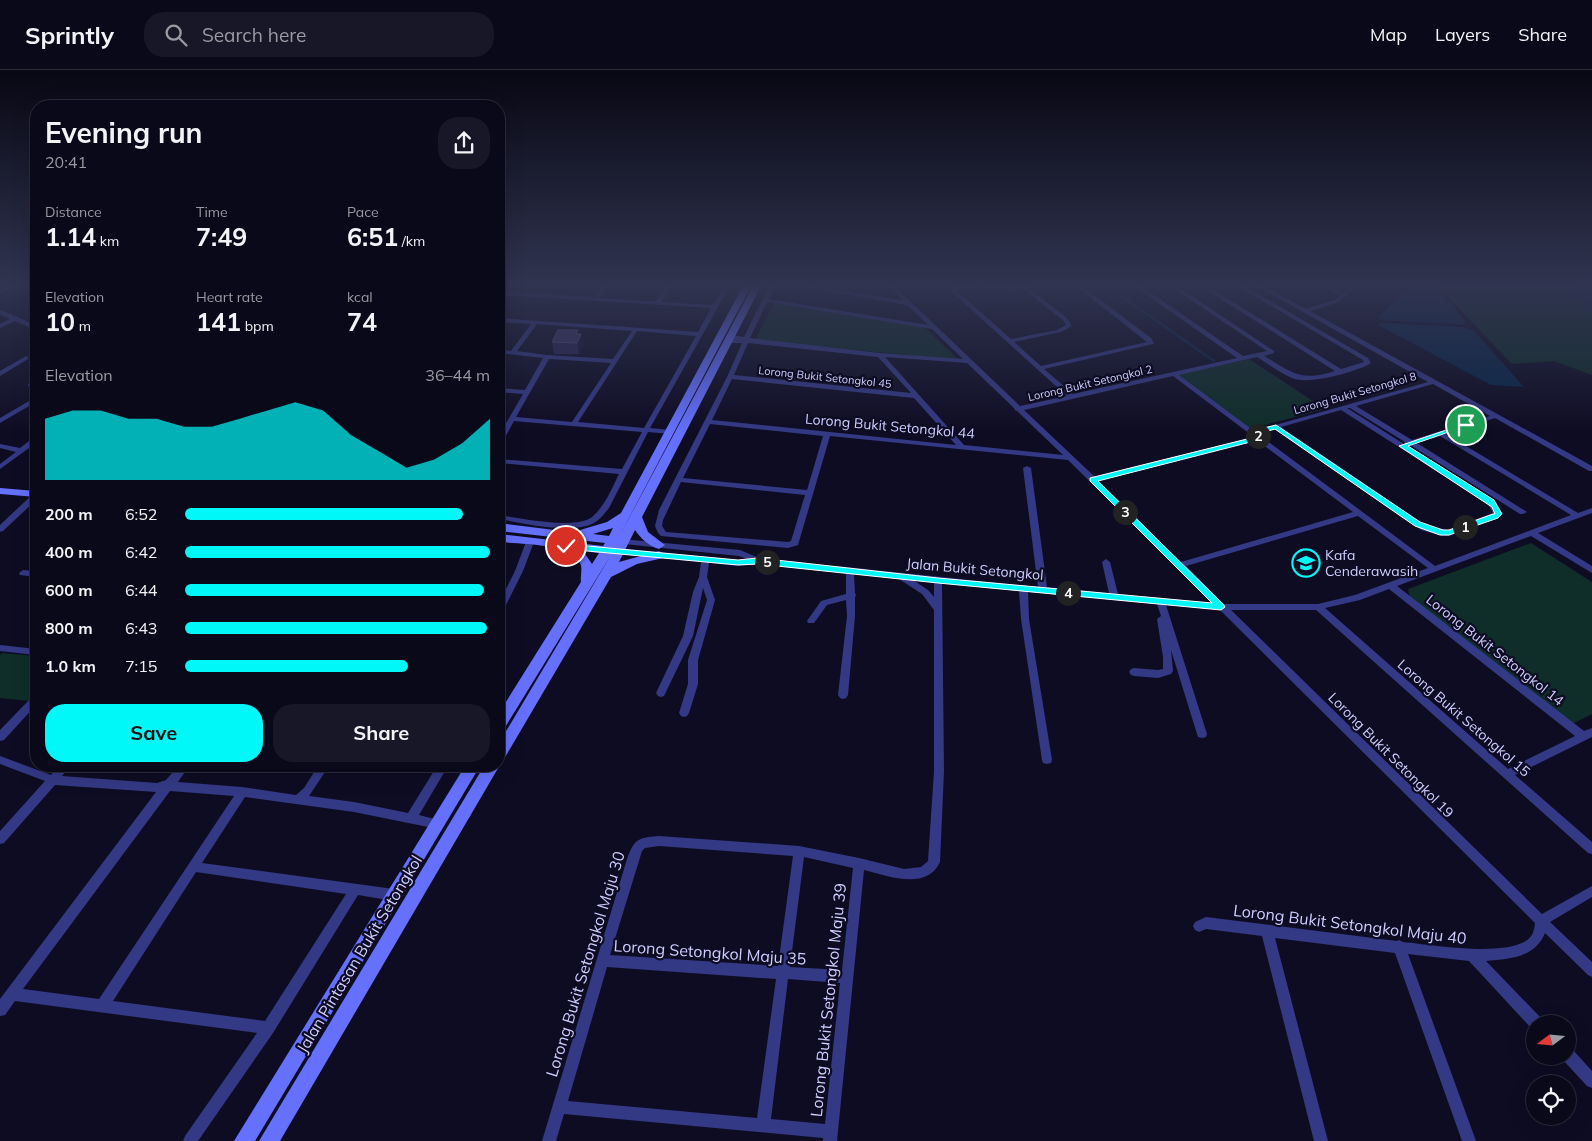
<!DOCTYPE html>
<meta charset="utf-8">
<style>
body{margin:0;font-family:Mulish,sans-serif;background:#181727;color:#f1f3f6;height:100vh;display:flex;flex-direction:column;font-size:19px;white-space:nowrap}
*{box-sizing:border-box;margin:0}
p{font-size:16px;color:#999aa2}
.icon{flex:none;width:28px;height:28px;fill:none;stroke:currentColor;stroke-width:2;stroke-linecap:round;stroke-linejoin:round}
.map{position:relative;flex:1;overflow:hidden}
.details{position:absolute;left:30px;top:30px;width:475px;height:672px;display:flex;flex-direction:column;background:#0a091a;border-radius:20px;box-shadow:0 5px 20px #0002,0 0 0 1px #2a2a39}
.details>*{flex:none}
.needle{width:32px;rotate:254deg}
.tools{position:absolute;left:1526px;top:945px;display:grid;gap:10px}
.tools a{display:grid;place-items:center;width:50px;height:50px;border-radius:50%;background:#0a091a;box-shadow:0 5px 20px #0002,0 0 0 1px #2a2a39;font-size:25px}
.pin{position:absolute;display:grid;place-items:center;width:42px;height:42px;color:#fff;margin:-21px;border:2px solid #fff;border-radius:50%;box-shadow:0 1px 5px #0007}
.km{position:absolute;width:25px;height:25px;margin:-12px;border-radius:50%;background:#222;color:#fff;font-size:14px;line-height:25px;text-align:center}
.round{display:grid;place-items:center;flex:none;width:52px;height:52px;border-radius:20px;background:#181727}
.summary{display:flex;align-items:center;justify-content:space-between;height:85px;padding:0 15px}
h1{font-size:28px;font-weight:700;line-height:38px}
.stats{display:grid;grid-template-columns:repeat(3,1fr);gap:8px;height:85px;padding:5px 15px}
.stats div{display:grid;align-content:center}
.stats b{font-size:25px;font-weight:700}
.stats small{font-size:14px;font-weight:400}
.stats p{font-size:14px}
.chart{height:140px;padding:10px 15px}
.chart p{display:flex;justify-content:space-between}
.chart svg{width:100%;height:90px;margin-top:5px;fill:#00f8f9;opacity:.7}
.button{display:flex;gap:10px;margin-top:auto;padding:10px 15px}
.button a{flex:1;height:58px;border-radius:20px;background:#00f8f9;color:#111;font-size:20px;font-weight:700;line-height:58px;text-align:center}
.button a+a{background:#181727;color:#f1f3f6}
ul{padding:0 15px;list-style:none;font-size:16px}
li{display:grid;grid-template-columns:80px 60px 1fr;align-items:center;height:38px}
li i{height:12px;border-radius:6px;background:#00f8f9}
header{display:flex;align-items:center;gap:30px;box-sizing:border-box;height:70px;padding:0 25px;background:#0a091a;border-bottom:1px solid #2a2a39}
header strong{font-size:24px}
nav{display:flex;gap:28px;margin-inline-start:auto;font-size:18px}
.search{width:350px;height:45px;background:#181727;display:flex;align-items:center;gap:12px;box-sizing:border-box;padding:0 18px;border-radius:20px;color:#999aa2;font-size:19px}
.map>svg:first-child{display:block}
.green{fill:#0f2d29}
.water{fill:#082546}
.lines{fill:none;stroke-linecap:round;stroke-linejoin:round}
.stream{stroke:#082546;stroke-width:2.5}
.street{fill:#343985;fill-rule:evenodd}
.secondary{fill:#6570ff;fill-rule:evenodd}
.wall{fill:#292452}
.shaded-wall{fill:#161337}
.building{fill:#3a3665;stroke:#524e7d}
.route{fill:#00f8f9;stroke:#fff}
.labels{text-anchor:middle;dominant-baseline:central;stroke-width:4.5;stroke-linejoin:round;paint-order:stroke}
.far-street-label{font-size:11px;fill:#cfceff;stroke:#0e0c23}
.street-label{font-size:14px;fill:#cfceff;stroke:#0e0c23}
.poi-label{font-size:14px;fill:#cfceff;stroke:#0e0c23;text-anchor:start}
.near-street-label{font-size:16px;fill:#cfceff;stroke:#0e0c23}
</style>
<header>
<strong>Sprintly</strong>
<div class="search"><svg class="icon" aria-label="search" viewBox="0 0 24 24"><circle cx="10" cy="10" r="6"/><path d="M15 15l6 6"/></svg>Search here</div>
<nav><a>Map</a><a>Layers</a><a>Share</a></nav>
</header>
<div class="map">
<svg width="1592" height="1071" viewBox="0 0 1592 1071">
<rect width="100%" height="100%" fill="#0e0c23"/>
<g class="green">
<path d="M1436,214H1572L1592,247V305L1554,291L1512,294Z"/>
<path d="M774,233L923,256L959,290L755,270Z"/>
<path d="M1249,289L1325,339L1249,359L1177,305Z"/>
<path d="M1531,473L1592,512V644L1572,654L1410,528L1408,519Z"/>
<path d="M2,583L36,586V624L30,631L0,628V585Z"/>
</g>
<g class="water">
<path d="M1412,214H1433L1466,252L1462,254L1381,250L1378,248Z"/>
<path d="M1572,214H1592V247Z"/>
<path d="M1381,253L1463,257L1474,261L1524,317L1491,315L1378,255Z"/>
</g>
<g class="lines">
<path class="stream" d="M1104,214L1214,291"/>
<g class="street">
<path d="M14,214H22L0,224V220Z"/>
<path d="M603,214H609L600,228L656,231L667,214H673L662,232L713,235L725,214H731L650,358L670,360L673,362L670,364L648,362L609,438C604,444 599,451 592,454C570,464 522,453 499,449V445C520,448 576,460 592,447C605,436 612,418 619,404L499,393V389L622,399L642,362L514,351L503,371L499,373V365L523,324L499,322V318L525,320L543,288L499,283V279L511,281L531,254L499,252V248L698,262L711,238L499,225V221L594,227ZM537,254L632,261L613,289L547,285L517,281ZM637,261L696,266L644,358L578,352ZM549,289L611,293L572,352L516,347Z"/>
<path d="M770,214H776L769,229L928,255L907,235L788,214H802L903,230L886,214H892L1020,336L1067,326L943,214H949L953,217L972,214L1017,216L1048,214L1029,218L1067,248L1072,256L1061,262L1014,272L1041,296L1147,272L1073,214H1080L1151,268L1154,273L1153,274L1044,299L1073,324L1237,288L1131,214H1138L1243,286L1267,281L1167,214H1174L1274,281V283L1264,286C1293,303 1300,312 1335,301L1197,214H1204L1341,299L1364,292L1363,290L1234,214H1241L1368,288L1371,293C1357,302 1311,314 1295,309C1283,305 1268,294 1257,287L1179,305L1254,361L1428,312L1253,214H1260L1306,239L1335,230L1340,226L1320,214H1327L1343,223L1353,214H1359L1339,232L1310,241L1592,396V401H1589L1495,348L1446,364L1578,443L1592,438V443L1538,463L1592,496V503L1531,466L1397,516L1584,661L1592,658V667L1515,705L1592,772V784L1588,783L1316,540H1231L1542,844L1592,816V827L1550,852L1592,892V907L1588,905L1545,863C1535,888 1509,889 1486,891L1542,949L1543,954H1535V960L1532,959L1469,891L1408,884L1476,1071H1462L1395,883L1275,868L1328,1071H1314L1262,866L1206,859L1199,862L1195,860L1193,856L1195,852L1206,847L1397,871L1399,870L1403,872C1432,875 1498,886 1524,872C1532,868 1534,862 1535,853L1220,540L1166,535L1207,664L1206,667L1202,668L1198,667L1197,664L1171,580L1173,601L1171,604L1158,608L1134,606L1131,605L1129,602L1131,599L1134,598L1158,600L1163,599V587L1157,549L1161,546L1157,534L1028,522L1029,549L1052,690L1051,693L1047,694L1043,693L1042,690L1021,549L1019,521L942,513L944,701L940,792C927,821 887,806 864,800L837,1071H823V1068L564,1044L556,1071H542L627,789C635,768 638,768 659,766L799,776L859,788L904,799L921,797L928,791L934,701V540L922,524L899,509L854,504L855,523L856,525L855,527V546L848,625L846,628L843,629L840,628L838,625L847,546L846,530L827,535L814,553H808L807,551L821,531L846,524V503L758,494L738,496L709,493L707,507L715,530L698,590V614L689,643L687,646L684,647L681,646L679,643L688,614V590L707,530L703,518L693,566L664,626L661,627L658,626L656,623L683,566L693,522L699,507L701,492L619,484L615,481L619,478L738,490L747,489L739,486L624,474L620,471L621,469L740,480L759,488L1038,517L1023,398L1027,396L1031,398L1047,517L1109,523L1102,492L1106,489L1110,492L1118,524L1213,533L1068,390L830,366L798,475L788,478L661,466L658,463L655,456L659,440L727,307L742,273H730L727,271L734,269L729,267L732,265L744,267ZM978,217L1017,220L1023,219L1063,250L1066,255L1057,260L1011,269L956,220ZM767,232L932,259L963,289L880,283L750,268ZM748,273L878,287L911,323L734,305ZM885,287L967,293L1014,338L1015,340L1017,341L1063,385L964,375ZM1173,306L1254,367L1095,407L1024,340ZM732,309L914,328L956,375L712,350ZM1433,314L1490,346L1412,370L1356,336ZM1347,338H1350L1405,372L1404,374ZM1341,340L1488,434L1493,443L1448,460L1427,456L1281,357ZM710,354L823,366L807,420L683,408ZM1274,359L1421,460L1443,466H1449L1501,446L1502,444L1494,430L1407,376L1410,375L1520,444H1523L1527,442L1417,373L1440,366L1571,445L1435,496L1258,364ZM1258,371L1353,442L1181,492L1098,411ZM681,412L805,425L791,471L788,472L666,462L662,456L663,450ZM1358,446L1428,498L1355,525L1318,534H1224L1186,496ZM913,510L934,512V527L928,520ZM1389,519L1575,666L1508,699L1325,538L1360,530ZM659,776L793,786L778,896L610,885L642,781L645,778ZM804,787L853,798L842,900L790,897ZM607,897L776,909L757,1048L568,1031ZM788,909L840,913L825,1054L771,1049Z"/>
<path d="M0,240L18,247L36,256V260L15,251L0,258V254L10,249L0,244Z"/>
<path d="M26,286L28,287V289L0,306V301Z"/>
<path d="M30,313L36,314V318L28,316V314Z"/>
<path d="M36,327V332L0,353V348Z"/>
<path d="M33,368H36V373L0,399V394L16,382L0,378V374L20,378Z"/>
<path d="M33,424H36V430L3,461L0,462V455Z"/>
<path d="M530,469L534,472L523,501L502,543L499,544V533L515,501L526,472Z"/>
<path d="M23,500L36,501V507L20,505L19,503Z"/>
<path d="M0,575L36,579V585L0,581Z"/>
<path d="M36,625V635L4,670L0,671V660L33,626Z"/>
<path d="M0,686L51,705L58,696H70L62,706L157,713L166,710L178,696H189L178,712L242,717L296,725L304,718L318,696H329L309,726L354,732L408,743L437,696H448L419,745L442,751L443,754L442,757L438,759L354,742L245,727L202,793L394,819L398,821L400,825L398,829L394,831L358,825L273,963L198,1071H183L185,1066L257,963L15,931L5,945L0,946V929L156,722L55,715L4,773L0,774V761L45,711L0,694ZM170,721L234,726L99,929L23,919ZM196,802L346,824L265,951L113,931Z"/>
<path d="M1568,978L1573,980L1592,1001V1018L1587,1016L1563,990L1562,986H1568Z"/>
</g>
<g class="secondary">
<path d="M744,214H752L619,467L754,214H762L642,447L648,462L665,475L659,479C649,476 641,469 635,460L619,492L659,481L665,485L663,488L637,494L611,507L504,689L499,691V673L611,485L504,659L499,661V643L581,512C580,506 583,499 580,493C570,473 520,474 499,472V464L603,476L605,473L499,461V453L579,463L580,460L607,452L621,443ZM613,458L609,466L593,464ZM583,481L599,483L592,494Z"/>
<path d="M0,418L36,421V427L0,424Z"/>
<path d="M499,695V696L497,700L280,1071H259L484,696H499Z"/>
<path d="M465,696H480L255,1071H234Z"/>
</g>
</g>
<path class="wall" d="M578,264L584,275L579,284H554L552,272Z"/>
<path class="shaded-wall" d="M578,260L579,269L581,264L584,275L579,284L576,264Z"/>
<path class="building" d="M558,260H578L576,264H581L577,273L552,272Z"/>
<linearGradient id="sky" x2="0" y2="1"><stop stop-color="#080713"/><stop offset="0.59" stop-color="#303450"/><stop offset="1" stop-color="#303450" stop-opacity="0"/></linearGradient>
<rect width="1592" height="364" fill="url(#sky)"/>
<path class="route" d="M1464,354L1469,355L1408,376L1494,430L1502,444L1498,448L1449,465H1440L1415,456L1275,359L1258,364L1263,368L1262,369L1098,411L1224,535L1225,537L1221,540L938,513L758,494L738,495L566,479L562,476L566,474L738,490L758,488L938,508L1212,533L1090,411V408L1255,367L1250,363L1251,361L1276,355L1420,452L1443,460H1449L1493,444H1495L1492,437L1399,376Z"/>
<defs>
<g id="school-ring" transform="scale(1.4375)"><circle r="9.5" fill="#0e0c23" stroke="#00f8f9" stroke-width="1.5"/><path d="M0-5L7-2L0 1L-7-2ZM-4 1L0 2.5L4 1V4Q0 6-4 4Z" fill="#00f8f9"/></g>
</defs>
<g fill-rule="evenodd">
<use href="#school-ring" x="1306" y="493"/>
</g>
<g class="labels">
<g class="far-street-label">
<text transform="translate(825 307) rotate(6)">Lorong Bukit Setongkol 45</text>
<text transform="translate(1090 313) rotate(-13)">Lorong Bukit Setongkol 2</text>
<text transform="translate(1355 323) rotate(-16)">Lorong Bukit Setongkol 8</text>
</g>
<g class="street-label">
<text transform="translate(890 356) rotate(5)">Lorong Bukit Setongkol 44</text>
<text transform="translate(975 499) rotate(5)">Jalan Bukit Setongkol</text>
<text transform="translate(1495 580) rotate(38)">Lorong Bukit Setongkol 14</text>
<text transform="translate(1464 648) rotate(41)">Lorong Bukit Setongkol 15</text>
<text transform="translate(1391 685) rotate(45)">Lorong Bukit Setongkol 19</text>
</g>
<g class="poi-label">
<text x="1325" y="485">Kafa<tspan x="1325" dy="16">Cenderawasih</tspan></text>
</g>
<g class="near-street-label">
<text transform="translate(1350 854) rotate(7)">Lorong Bukit Setongkol Maju 40</text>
<text transform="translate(710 882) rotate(4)">Lorong Setongkol Maju 35</text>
<text transform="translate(359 884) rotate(-59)">Jalan Pintasan Bukit Setongkol</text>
<text transform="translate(585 894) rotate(-73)">Lorong Bukit Setongkol Maju 30</text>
<text transform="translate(828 930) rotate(-84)">Lorong Bukit Setongkol Maju 39</text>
</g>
</g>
</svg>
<div class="tools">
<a><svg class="needle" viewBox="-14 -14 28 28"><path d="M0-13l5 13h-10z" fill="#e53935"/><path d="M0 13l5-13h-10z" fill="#999aa2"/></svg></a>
<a><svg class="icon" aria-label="locate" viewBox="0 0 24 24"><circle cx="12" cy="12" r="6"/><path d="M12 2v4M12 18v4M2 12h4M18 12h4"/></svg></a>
</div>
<div class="pin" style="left:1466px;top:355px;background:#1e9e55"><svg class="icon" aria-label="arrive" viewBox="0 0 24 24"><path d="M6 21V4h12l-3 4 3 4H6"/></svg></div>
<div class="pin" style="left:566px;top:476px;background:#d93025"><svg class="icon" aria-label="check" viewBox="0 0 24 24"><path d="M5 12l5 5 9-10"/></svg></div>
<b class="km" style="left:1465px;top:457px">1</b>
<b class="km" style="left:1258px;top:366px">2</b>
<b class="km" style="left:1125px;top:442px">3</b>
<b class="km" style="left:1068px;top:523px">4</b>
<b class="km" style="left:767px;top:492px">5</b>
<section class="details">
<div class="summary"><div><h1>Evening run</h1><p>20:41</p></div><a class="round"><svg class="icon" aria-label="share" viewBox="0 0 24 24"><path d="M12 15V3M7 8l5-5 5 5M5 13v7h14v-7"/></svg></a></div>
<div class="stats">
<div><p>Distance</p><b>1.14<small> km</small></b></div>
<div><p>Time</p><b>7:49</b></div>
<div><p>Pace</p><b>6:51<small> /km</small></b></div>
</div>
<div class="stats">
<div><p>Elevation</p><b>10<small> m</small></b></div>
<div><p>Heart rate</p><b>141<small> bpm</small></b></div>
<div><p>kcal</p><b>74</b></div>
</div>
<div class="chart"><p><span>Elevation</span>36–44 m</p>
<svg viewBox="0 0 160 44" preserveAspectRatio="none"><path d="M0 44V14L10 10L20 10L30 14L40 14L50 18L60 18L70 14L80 10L90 6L100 10L110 22L120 30L130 38L140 34L150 26L160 14V44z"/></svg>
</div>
<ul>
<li><b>200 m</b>6:52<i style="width:91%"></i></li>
<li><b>400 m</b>6:42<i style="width:100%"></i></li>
<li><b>600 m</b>6:44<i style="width:98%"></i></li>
<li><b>800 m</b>6:43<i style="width:99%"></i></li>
<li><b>1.0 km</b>7:15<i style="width:73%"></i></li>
</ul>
<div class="button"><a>Save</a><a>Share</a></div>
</section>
</div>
